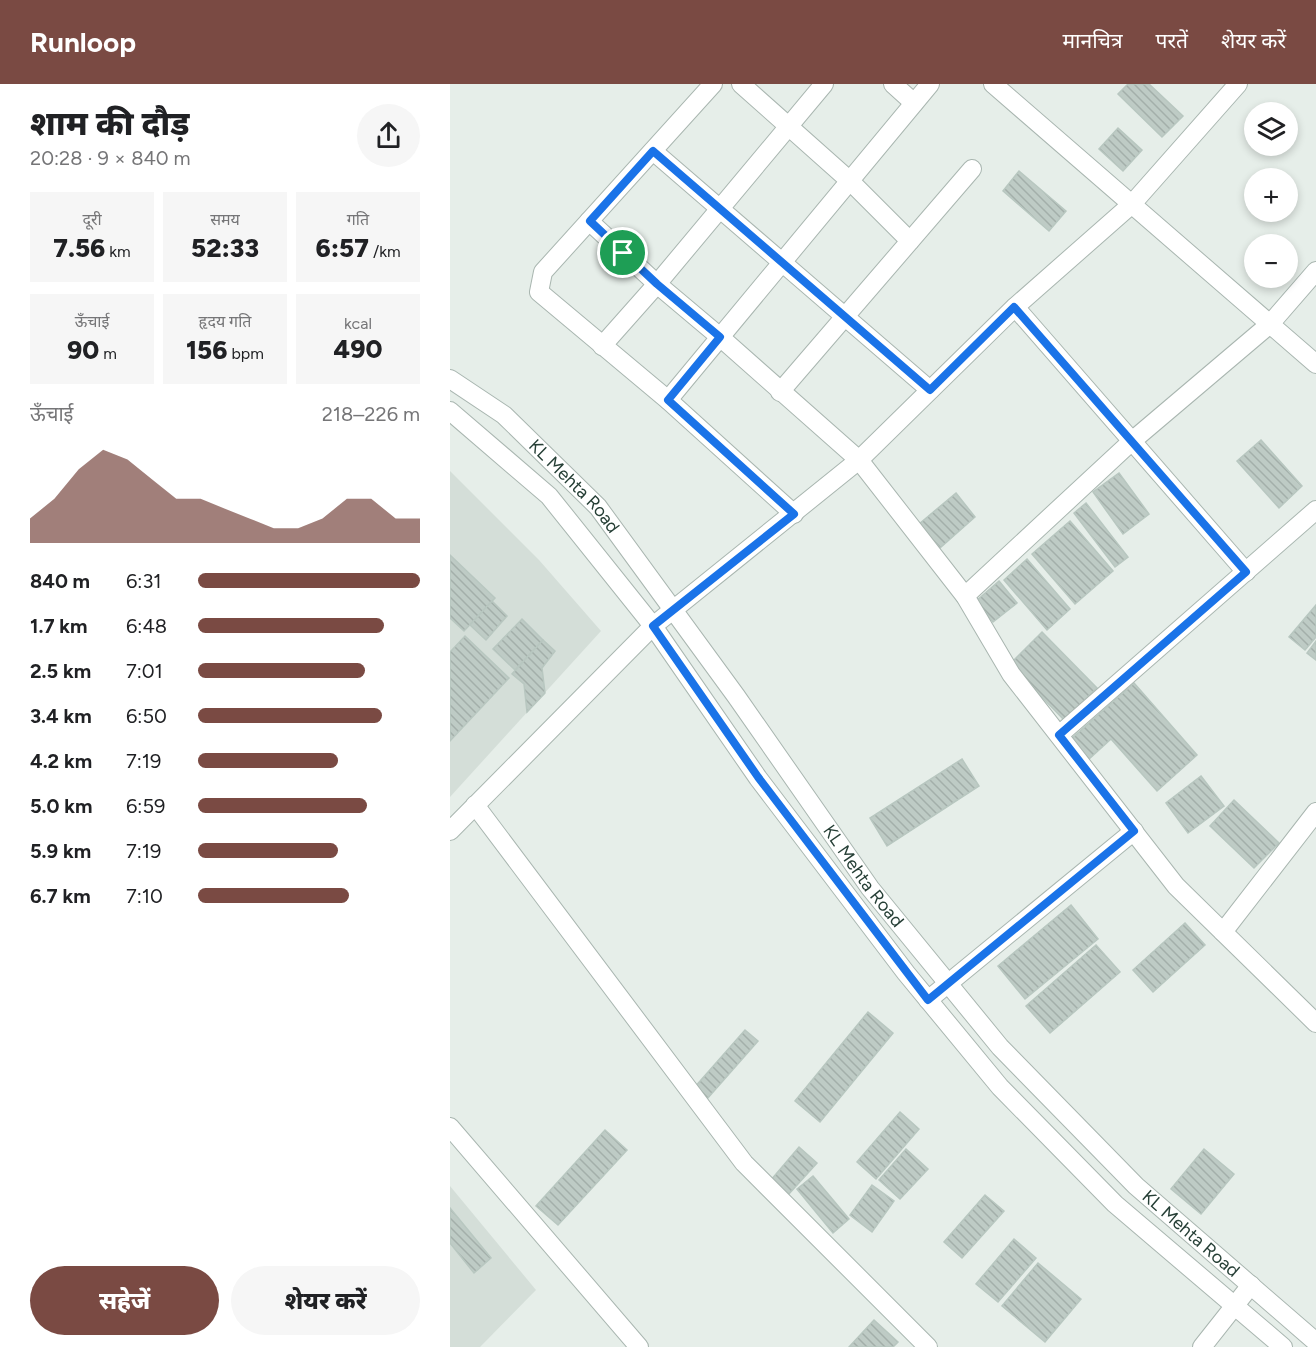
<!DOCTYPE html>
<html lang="hi">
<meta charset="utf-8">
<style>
body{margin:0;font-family:Figtree,"Noto Sans Devanagari",sans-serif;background:#f6f6f6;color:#202124;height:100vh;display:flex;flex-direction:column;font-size:22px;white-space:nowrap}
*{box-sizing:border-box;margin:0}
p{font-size:20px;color:#757577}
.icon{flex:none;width:33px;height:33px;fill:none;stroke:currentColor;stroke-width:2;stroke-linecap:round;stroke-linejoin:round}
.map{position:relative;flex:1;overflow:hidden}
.drawer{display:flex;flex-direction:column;background:#fff;width:450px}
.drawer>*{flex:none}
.buttons{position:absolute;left:794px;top:18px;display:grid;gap:12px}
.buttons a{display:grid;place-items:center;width:54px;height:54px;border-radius:50%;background:#fff;box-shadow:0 3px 9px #0003;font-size:30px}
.pin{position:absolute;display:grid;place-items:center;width:51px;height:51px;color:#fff;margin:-26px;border:3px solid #fff;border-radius:50%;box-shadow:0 2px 6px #0007}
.round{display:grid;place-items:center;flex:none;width:63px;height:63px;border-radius:32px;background:#f6f6f6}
.head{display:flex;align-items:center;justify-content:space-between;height:102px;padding:0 30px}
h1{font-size:33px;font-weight:800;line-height:45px}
.metrics{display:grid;grid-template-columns:repeat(3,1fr);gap:9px;height:102px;padding:6px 30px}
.metrics div{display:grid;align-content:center;border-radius:0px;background:#f6f6f6;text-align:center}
.metrics b{font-size:26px;font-weight:800}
.metrics small{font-size:16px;font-weight:400}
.metrics p{font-size:16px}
.chart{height:168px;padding:12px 30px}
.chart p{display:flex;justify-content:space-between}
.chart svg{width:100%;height:108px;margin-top:6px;fill:#7a4a43;opacity:.7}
.button{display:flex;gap:12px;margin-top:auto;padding:12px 30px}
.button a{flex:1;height:69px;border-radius:36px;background:#7a4a43;color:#fff;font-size:24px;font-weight:800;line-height:69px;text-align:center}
.button a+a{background:#f6f6f6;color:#202124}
ul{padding:0 30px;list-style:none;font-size:20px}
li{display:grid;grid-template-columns:96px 72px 1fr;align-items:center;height:45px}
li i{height:15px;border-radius:8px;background:#7a4a43}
header{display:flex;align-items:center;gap:36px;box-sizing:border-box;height:84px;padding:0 30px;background:#7a4a43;color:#fff}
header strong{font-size:28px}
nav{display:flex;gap:33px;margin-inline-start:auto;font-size:21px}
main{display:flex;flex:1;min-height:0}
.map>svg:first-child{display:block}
.built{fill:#d4ded8}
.building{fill:url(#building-back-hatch);stroke:#b8c7c0;stroke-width:1.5}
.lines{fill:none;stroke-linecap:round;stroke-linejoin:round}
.minor-casing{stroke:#a9b6b0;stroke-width:20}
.tertiary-casing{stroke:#a9b6b0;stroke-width:20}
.minor{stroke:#fff;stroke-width:18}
.tertiary{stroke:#fff;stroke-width:18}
.route-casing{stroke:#fff;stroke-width:12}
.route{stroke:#1a73e8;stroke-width:8}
.labels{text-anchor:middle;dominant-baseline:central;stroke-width:4.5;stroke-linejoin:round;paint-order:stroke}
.street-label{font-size:18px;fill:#263f36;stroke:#f6faf8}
</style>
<header>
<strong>Runloop</strong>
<nav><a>मानचित्र</a><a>परतें</a><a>शेयर करें</a></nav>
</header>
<main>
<section class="drawer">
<div class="head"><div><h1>शाम की दौड़</h1><p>20:28 · 9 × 840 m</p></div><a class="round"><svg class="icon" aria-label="share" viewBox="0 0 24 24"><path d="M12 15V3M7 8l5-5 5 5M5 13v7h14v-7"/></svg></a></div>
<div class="metrics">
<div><p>दूरी</p><b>7.56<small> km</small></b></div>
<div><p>समय</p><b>52:33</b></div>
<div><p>गति</p><b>6:57<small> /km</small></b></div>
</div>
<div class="metrics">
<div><p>ऊँचाई</p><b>90<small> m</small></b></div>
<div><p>हृदय गति</p><b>156<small> bpm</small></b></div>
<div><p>kcal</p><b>490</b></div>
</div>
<div class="chart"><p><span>ऊँचाई</span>218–226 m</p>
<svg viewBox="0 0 160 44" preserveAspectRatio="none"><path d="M0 44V34L10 26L20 14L30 6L40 10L50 18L60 26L70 26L80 30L90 34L100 38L110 38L120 34L130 26L140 26L150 34L160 34V44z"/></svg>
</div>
<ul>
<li><b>840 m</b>6:31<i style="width:100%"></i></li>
<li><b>1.7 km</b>6:48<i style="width:84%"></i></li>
<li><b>2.5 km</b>7:01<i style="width:75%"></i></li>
<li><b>3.4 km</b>6:50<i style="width:83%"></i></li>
<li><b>4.2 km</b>7:19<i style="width:63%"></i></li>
<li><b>5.0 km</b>6:59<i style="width:76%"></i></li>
<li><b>5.9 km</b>7:19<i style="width:63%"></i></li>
<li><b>6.7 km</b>7:10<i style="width:68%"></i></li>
</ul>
<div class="button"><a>सहेजें</a><a>शेयर करें</a></div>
</section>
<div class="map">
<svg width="866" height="1263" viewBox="0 0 866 1263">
<defs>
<pattern id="building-back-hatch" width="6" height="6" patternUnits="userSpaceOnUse" patternTransform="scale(1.5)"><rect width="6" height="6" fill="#becbc5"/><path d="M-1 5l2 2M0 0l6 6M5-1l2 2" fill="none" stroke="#a3afaa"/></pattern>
</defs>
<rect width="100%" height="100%" fill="#e6eee9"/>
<g class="built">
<path d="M0,387L89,476L151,547L0,713Z"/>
<path d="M0,1102L86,1206L30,1263H0Z"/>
</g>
<g class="building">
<path d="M678,0H699L733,32L712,53L668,10Z"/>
<path d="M668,44L692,66L673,87L649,65Z"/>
<path d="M569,87L616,127L599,147L553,107Z"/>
<path d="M811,356L852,402L829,424L787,377Z"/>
<path d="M669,389L699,430L673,450L643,408Z"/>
<path d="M506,409L525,433L490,464L469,440Z"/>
<path d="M636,419L678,473L665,483L624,429Z"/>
<path d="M620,437L663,487L625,520L582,470Z"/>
<path d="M0,471L45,514L14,547L0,534Z"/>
<path d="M577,475L620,525L597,546L554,496Z"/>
<path d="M549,497L567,519L543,538L526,517Z"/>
<path d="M42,517L57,532L36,556L20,541Z"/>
<path d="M866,521V553L855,566L839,553Z"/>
<path d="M72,535L93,556L65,586L43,565Z"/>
<path d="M592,548L647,604L614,636L560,580Z"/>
<path d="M15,552L59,594L0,657V568Z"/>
<path d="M93,556L105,567L92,584L95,609L77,628L74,600L62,590Z"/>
<path d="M866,557V576L857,569Z"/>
<path d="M684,599L747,671L707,707L661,655L638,676L620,656Z"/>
<path d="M512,675L529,702L437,762L420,734Z"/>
<path d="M751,692L774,722L738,749L716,719Z"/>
<path d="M784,716L829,759L804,784L760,742Z"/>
<path d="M621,821L648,855L575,915L548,882Z"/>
<path d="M735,839L755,861L703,908L683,886Z"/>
<path d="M646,861L670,888L600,949L576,922Z"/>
<path d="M418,928L443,949L370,1038L345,1017Z"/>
<path d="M295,946L308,957L257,1015L244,1004Z"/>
<path d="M450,1028L469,1045L426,1095L407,1078Z"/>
<path d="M155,1046L177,1066L108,1141L86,1122Z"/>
<path d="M349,1063L367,1079L338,1111L321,1096Z"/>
<path d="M456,1065L478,1085L450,1115L429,1096Z"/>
<path d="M754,1065L784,1090L751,1130L721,1105Z"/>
<path d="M363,1092L399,1135L383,1149L347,1105Z"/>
<path d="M422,1101L444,1117L422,1148L400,1131Z"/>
<path d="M535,1111L554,1127L512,1174L494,1158Z"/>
<path d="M0,1124L41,1174L24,1189L0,1159Z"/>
<path d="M564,1155L586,1174L548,1218L526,1200Z"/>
<path d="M588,1179L631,1215L595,1258L552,1222Z"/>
<path d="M424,1236L448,1258L443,1263H399Z"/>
</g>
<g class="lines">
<g class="minor-casing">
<g id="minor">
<path d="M263,0L93,188L89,208L218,316L344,430"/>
<path d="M291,0L400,97L460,157"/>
<path d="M443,0L464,19"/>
<path d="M543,0L866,280"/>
<path d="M203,67L480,306"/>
<path d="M139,137L207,200L270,253L409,376L515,512L561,590L726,802L866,939"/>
<path d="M565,223L796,488"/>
<path d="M152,262L207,200L374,0"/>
<path d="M330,308L522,85"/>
<path d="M218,316L480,0"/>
<path d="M515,512L682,357L820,240L866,187"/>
<path d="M609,651L866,426"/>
<path d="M25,721L294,1079L478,1263"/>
<path d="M0,747L203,542L409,376L565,223L682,120L788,0"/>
<path d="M773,848L866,728"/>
<path d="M478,916L684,747"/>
<path d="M0,1043L189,1263"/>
<path d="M752,1263L801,1201"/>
</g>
</g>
<g class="tertiary-casing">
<g id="tertiary">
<path id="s1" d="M0,295L54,331L148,423L286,612L420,804L550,963L686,1102L866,1258"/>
<path d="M0,327L99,412L203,542L308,694L456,889L550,1003L665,1120L833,1263"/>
</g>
</g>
<use href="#minor" class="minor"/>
<use href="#tertiary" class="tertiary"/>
</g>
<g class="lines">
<g class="route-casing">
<path id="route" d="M203,67L480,306L564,223L796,488L609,651L684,747L478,916L308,693L203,542L344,430L218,316L270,253L207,200L140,137Z"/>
</g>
<use href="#route" class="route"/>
</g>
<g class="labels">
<g class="street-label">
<text stroke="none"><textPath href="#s1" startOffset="165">KL Mehta Road</textPath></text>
<text stroke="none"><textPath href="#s1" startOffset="651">KL Mehta Road</textPath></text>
<text stroke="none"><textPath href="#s1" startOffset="1137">KL Mehta Road</textPath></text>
</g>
</g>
</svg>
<div class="buttons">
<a><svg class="icon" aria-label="layers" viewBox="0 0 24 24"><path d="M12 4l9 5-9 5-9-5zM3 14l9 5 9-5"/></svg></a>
<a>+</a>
<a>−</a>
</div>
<div class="pin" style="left:173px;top:169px;background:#1e9e55"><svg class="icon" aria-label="arrive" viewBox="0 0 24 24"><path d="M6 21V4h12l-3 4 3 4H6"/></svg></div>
</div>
</main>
